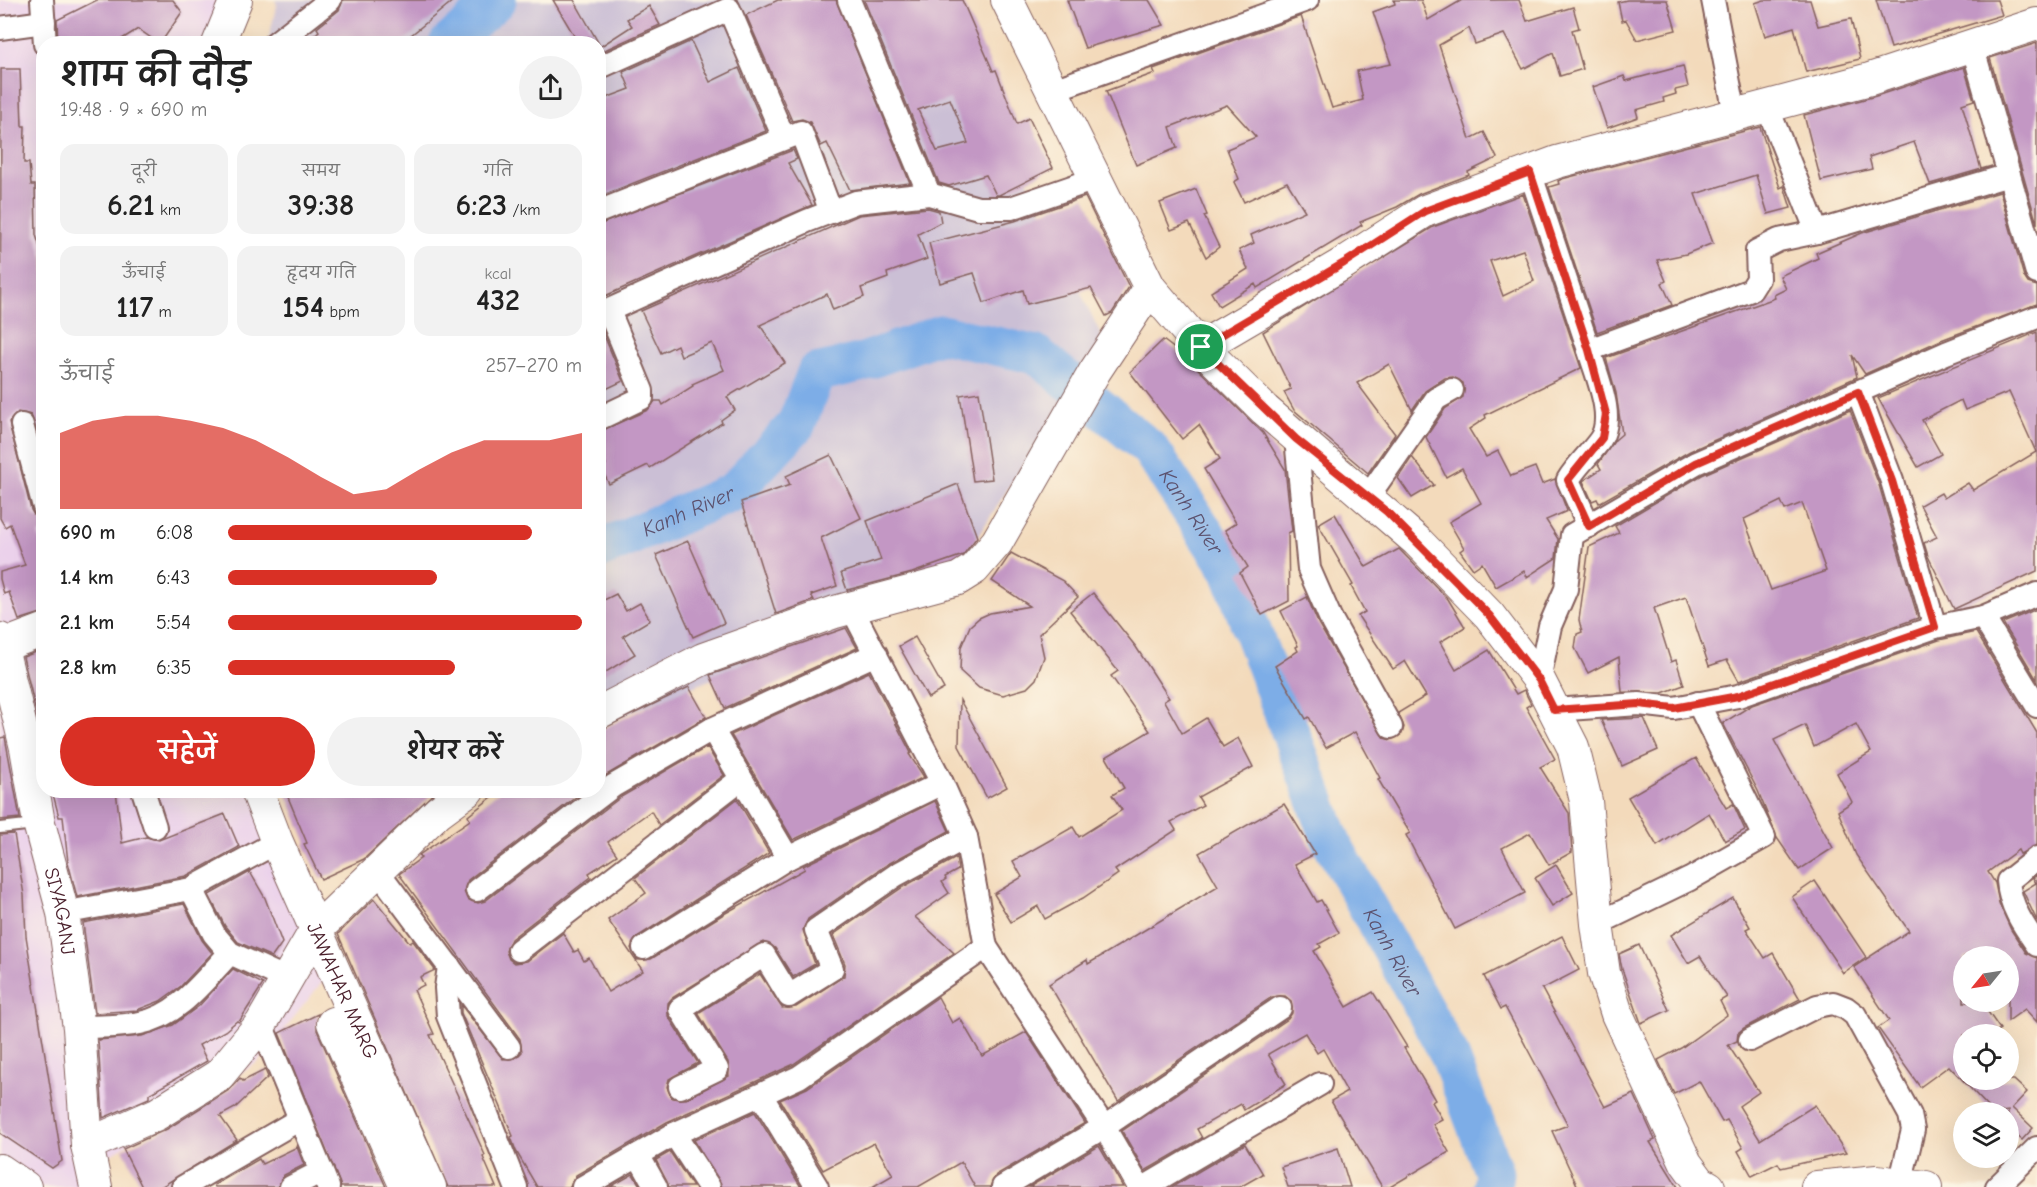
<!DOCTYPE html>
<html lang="hi">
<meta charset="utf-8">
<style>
body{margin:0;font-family:"Comic Neue","Playpen Sans Deva",sans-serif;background:#f2f2f2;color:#222;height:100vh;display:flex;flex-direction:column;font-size:22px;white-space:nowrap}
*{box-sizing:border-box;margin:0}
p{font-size:20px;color:#767676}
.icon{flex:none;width:33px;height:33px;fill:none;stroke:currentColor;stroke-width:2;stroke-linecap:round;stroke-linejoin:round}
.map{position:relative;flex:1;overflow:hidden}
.sheet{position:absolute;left:36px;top:36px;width:570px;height:762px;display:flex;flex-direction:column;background:#fff;border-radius:24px;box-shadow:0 6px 24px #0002}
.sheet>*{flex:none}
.needle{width:39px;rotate:240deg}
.controls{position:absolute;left:1953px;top:946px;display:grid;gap:12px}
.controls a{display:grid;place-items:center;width:66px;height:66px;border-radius:50%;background:#fff;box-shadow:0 6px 24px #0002;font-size:30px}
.pin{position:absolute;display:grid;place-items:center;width:51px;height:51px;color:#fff;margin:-26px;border:3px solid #fff;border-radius:50%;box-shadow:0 2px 6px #0007}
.round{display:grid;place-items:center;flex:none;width:63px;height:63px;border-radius:32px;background:#f2f2f2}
.overview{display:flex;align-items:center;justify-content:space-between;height:102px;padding:0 24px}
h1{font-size:33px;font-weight:600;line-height:45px}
.metrics{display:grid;grid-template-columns:repeat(3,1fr);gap:9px;height:102px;padding:6px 24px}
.metrics div{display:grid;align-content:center;border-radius:15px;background:#f2f2f2;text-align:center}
.metrics b{font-size:30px;font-weight:600}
.metrics small{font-size:16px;font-weight:400}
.metrics p{font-size:16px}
.chart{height:168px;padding:12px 24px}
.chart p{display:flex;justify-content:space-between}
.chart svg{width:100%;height:108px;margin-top:6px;fill:#d93025;opacity:.7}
.cta{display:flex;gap:12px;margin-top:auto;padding:12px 24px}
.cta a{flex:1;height:69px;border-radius:36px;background:#d93025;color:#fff;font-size:24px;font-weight:600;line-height:69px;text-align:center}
.cta a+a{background:#f2f2f2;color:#222}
ul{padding:0 24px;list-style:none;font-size:20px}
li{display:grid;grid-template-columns:96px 72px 1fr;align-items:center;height:45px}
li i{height:15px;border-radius:8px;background:#d93025}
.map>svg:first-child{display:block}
.built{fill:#ebd1eb}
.industrial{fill:#cbbfd5}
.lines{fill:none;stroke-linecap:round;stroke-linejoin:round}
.river{stroke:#7dade7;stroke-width:39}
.building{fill:#c397c4;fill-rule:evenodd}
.lane-casing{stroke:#85605d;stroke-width:14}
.street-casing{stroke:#85605d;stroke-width:26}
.secondary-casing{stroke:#85605d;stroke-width:34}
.lane{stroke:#fff;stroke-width:10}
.street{stroke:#fff;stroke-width:22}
.secondary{stroke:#fff;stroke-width:32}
.route-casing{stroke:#fff;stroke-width:12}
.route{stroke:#d93025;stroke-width:8}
.labels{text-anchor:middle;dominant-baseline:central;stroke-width:6;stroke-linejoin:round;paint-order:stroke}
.street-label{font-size:20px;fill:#4a1f2b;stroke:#fcf5e5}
.water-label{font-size:21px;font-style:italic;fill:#5c516d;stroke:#fcf5e5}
</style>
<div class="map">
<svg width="2037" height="1187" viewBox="0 0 2037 1187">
<rect width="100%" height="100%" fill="#fcf5e5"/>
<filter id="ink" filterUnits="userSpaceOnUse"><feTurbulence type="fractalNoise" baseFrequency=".0167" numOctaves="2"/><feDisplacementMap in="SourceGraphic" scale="12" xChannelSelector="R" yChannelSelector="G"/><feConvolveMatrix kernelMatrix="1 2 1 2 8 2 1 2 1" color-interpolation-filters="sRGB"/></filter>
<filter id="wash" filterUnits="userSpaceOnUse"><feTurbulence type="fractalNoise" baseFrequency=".008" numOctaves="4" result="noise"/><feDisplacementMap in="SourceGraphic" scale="24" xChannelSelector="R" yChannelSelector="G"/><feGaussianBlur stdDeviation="1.35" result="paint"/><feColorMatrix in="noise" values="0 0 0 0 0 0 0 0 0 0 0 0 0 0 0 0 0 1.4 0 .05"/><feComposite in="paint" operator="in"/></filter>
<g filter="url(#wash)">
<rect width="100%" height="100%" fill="#f3dabb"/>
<path class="built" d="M0,0H221L228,43L44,44V790L272,791L327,976L258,1062L96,1164L99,1187H0Z"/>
<path class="industrial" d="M275,0H941L1103,339L950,580L599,726L598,44H267L277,5Z"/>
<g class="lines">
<g class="river">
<path d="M448,44L497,0"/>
<path id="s1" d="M598,550L733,492L796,425L816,373L863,362L941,334L1037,355L1150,449L1229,569L1332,843L1449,1054L1494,1173L1492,1187"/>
</g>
</g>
<g id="blocks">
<g class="building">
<path d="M97,0H173L182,12L160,44L138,29L114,44H58L57,20Z"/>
<path d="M343,0H454L400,44H304L319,31L317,28L339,10Z"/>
<path d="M553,0H574L599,44H579Z"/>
<path d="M778,0H836L910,183L850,190L827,143L821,146L810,122L802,119L792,121L746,15Z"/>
<path d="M864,0H962L993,71L996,70L1017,124L1029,118L1053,168L999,195H996L986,175L949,186L939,183ZM950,99L968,143L937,151L918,110Z"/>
<path d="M1067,0H1149L1164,25L1085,48Z"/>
<path d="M1394,0H1421L1428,20L1462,0H1519L1527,21L1573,7L1579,28L1572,30L1583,69L1560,76L1553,53L1523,69L1504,34L1475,44L1469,28L1439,45L1470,139L1484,132L1497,158L1468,172L1469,175L1419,194L1397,207L1360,222L1362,225L1257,288L1255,284L1219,306L1211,292L1248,269L1239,250L1254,243L1251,235L1305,211L1287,182L1244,202L1234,182L1239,179L1227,149L1256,137L1227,105L1170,127L1177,148L1136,165L1106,91L1155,73L1153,69L1301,16L1332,108L1363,100L1357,71L1391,64L1373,12L1395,4Z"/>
<path d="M1627,0H1667L1676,30L1637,40L1626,20L1622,21L1618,2Z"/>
<path d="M1764,0H1810L1818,26L1851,19L1860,59L1806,72L1794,27L1765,36L1755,3Z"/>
<path d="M1876,0H1997L2002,15L1891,48Z"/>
<path d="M649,6L660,25L598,53V48L632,26L627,19Z"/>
<path d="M691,41L710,82L739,68L766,131L598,197V101L630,89L623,72Z"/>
<path d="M2037,43V224L1990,58Z"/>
<path d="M1683,66L1688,87L1675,90L1676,94L1663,98L1664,102L1636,110L1638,117L1607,128L1593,87L1624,76L1626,81Z"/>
<path d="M1964,67L1974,100L1962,104L1981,169L1992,166L1930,184L1914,142L1869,157L1872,169L1821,181L1804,115L1876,96Z"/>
<path d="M1,69H20L22,126H25L24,163H29L31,185H35L36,235L44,260V453L31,415L18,412L9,422L31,510L35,517L44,520V532L38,534L44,549V612L19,620L9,592L4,594L0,579V572L25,565L10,524L5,527L0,518Z"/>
<path d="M1760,127L1780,188L1784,186L1791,208L1768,214L1756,175L1695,194L1713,243L1686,254L1657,260L1666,281L1662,283L1672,305L1597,332L1549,187L1559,184L1558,181L1562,179Z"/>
<path d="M793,150L797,159L788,163L812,205L598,299V225Z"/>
<path d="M1196,189L1207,215L1204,216L1219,247L1206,257L1189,223L1171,230L1160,203Z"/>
<path d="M2000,192L2024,277L2028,283L2037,286V304L1941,340L1865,374L1852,355L1857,377L1690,451L1599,503L1597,499L1592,501L1583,481L1601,469L1598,464L1615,440L1622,434L1616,393L1606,358L1775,298L1774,295L1786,289L1780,276L1818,258L1816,253L1862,233Z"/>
<path d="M1523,194L1581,368L1485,415L1486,418L1469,429L1486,457L1498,451L1511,476L1535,467L1542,484L1555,479L1567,511L1546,520L1558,539L1556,558L1527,577L1524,571L1496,587L1482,563L1473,569L1460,551L1464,548L1449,522L1481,503L1462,468L1446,477L1426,437L1445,409L1463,397V383L1453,377L1445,378L1425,391L1412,410L1389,364L1357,383L1395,434L1368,473L1294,410L1284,392L1291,389L1263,332L1433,227ZM1523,250L1534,281L1503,296L1490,261Z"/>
<path d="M1085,197L1129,287L1112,313L1106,316L1091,288L1027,304L1023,290L984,303L974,273L940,283L929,243L1015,221Z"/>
<path d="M928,208L939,211L941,222L918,234L927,259L887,273L888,278L861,288L864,297L833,310L827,294L760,325L785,363L727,397L735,410L721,420L722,423L650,468L648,465L609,484L600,466L606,464L598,449V432L648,410L655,401H661L663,405L693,386L692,384L724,370L712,343L681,356L677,345L661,353L641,311L859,215Z"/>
<path d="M598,328H601L623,381L606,389L598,372Z"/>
<path d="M2037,332V571L1954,609L1928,556L1924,543L1937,537L1920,505L1941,493L1944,498L1968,483L1973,490L2036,452L2009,392L1965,410L1961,400L1922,420L1941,454L1918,467L1878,398Z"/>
<path d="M1163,340L1188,359L1263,433L1285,469L1292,531L1288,533L1289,601L1262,615L1240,573L1248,567L1225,530L1236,523L1204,469L1220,459L1199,425L1182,439L1130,372Z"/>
<path d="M979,392L992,479L973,481L960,395Z"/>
<path d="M1850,410L1879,485L1918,618L1739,681L1727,660L1709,666L1686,597L1654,608L1671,662L1676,660L1684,685L1662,693L1622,692L1619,657L1588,673L1575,648L1577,634L1582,632L1579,620L1589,547L1619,533L1615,526L1702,475ZM1781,501L1785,510L1802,503L1826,571L1771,590L1744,519Z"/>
<path d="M831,455L861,518L821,538L837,586L811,595L814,600L776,614L741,502L790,485L786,476Z"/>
<path d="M1412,457L1434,485L1412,498L1398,478Z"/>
<path d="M958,484L977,537L963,555L912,573L847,590L841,573L881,560L867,521Z"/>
<path d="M1335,514L1366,567L1399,549L1448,599L1465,627L1440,642L1456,670L1489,650L1516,694L1524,690L1531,704L1526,707L1555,759L1540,767L1569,813L1572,852L1549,865L1530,833L1502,848L1525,893L1455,929L1406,835L1410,833L1378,779L1380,778L1355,732L1326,748L1309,717L1306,719L1275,666L1298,651L1296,647L1298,646L1281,611L1307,597L1318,623L1384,738L1391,740L1402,734L1404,727L1398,713L1426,696L1405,661L1393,669L1358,616L1365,612L1351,586L1353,585L1318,524Z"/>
<path d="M688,541L724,623L693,637L656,555Z"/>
<path d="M1011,553L1063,581L1078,597L1039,634L1044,657L1036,679L1027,688L1003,695L979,688L960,671L961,647L970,626L979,618L990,613L1030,606L992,581Z"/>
<path d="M1093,593L1136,647L1169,698L1164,701L1182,733L1206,718L1223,747L1238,738L1253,767L1198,797L1203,805L1171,822L1176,830L1115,870L1118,874L1083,898L1045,919L1038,906L1011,922L994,894L1022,877L1013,861L1073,827L1079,837L1122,810L1112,795L1124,788L1106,757L1150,731L1111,676L1118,671L1070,611Z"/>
<path d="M616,594L626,611L640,603L650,620L623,636L635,654L598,677V603Z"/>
<path d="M2037,609V680L2003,623Z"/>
<path d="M846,628L857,648L725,708L710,675Z"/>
<path d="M1976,632L2037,733V845L2020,854L2018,850L1988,872L1995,883L1999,903L2011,930L2026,953L2037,958V1022L2025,1009L2008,1021V957H1964V1002H1981L2000,1029L1991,1035H1964V1080H2014L2027,1092L2012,1108L2033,1128L2022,1140L2008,1128V1111L1994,1113L1949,1066L1920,1087L1878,1028L1889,1020L1854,967L1909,931L1856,855L1838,811L1852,802L1837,773L1871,752L1856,724L1814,747L1805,725L1774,740L1833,848L1799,870L1777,838L1758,791L1723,723L1752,705L1939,640Z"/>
<path d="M915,637L944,689L928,698L899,646Z"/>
<path d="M44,649V729H40L23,657Z"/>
<path d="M869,672L911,753L909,754L924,777L793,840L731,735Z"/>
<path d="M689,687L706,717L598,780V731Z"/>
<path d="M960,700L1007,787L987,798L959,746Z"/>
<path d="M1644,718L1658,750L1622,766L1601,720Z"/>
<path d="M5,737L20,818L0,820V738Z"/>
<path d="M707,747L724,775L659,825L651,811L608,842L617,855L589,873L591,877L511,939L506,951L509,959L514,963L527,961L563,933L574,952L578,950L584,961L589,958L608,992L643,971L608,920L646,893L635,878L737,799L769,853L637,937L631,948L637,960L651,959L722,915L805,869L803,866L935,801L949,831L888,864L808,919L803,930L815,964L793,977L775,948L763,942L672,998L668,1003V1016L698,1063L669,1079L667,1087L672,1098L686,1099L729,1076L728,1062L698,1013L760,974L782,1008L796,1007L844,976L845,964L833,935L903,887L956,858L958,870L945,877L946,879L942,882L949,893L915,917L954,953L792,1065L667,1122L576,1175L570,1187H537L516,1151L511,1137L513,1136L461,1013V1005L503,1059L517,1057L522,1052L520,1039L399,874L421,858L419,855L470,820L468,816L501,790H585L468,880L464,891L467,899L478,903L485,901L621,797Z"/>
<path d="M1696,758L1726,808L1733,804L1745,830L1725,841L1709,813L1657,846L1628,797Z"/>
<path d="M52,790H116L122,843L146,837L159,840L225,814L239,847L186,876L77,897L68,862L63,817H59Z"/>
<path d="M285,790H437L364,859L321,879L304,844L307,843Z"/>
<path d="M1284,804L1315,854L1295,864L1317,902L1321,900L1339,933L1319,944L1321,947L1314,951L1347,1007L1373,992L1407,1047L1404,1048L1435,1100L1432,1102L1442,1119L1433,1124L1449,1152L1390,1187H1382L1331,1101L1347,1092L1323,1049L1317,1053L1305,1033L1268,1054L1286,1084L1244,1110L1241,1104L1197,1129L1202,1138L1145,1171L1122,1131L1288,1019L1292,1013L1291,1001L1285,996L1272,997L1118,1101L1049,984L1087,960L1088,964L1218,886L1199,853Z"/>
<path d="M14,834L24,895L26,936L62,1161L52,1168L0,1133V835Z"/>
<path d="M1556,865L1573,893L1552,906L1535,878Z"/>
<path d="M250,872L265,898L282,943L272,957L238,942L225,926L209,895Z"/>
<path d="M2037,875V921L2023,891L2036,883L2033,878Z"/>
<path d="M1815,881L1866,957L1843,973L1792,897Z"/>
<path d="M1733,898L1750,927L1746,929L1765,958L1773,953L1800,999L1744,1028L1738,1033L1737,1041L1728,1045L1759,1092L1739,1106L1760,1140L1815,1105L1846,1153L1781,1168L1778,1163L1752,1176L1738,1151L1743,1148L1727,1120L1722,1122L1699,1081L1674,1094L1658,1060L1681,1048L1727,1015L1720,1001L1727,997L1700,956L1688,963L1671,935Z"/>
<path d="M374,899L410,943L413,941L435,970L420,977L424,985L414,990L434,1034L430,1035L485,1155L483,1157L496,1187H448L338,934Z"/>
<path d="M184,904L202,940L212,953L181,986L160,1001L137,1010L95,1013L83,923Z"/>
<path d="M1562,936L1579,970L1542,989L1605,1107L1634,1094L1655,1140L1650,1142L1678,1187H1578L1552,1131L1568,1125L1505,1007L1501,1009L1484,976Z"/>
<path d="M1639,945L1669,1010L1641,1023L1622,969L1619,954Z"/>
<path d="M233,969L263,984L239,1022L237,1021L225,1031L199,1045L207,1061L149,1094V1098L103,1118L98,1040L142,1036L173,1025L199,1006Z"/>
<path d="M938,997L952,1023L960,1018L982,1056L1026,1032L1085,1123L996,1175L990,1187H975L961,1162L918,1187H872L893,1175L874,1143L823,1170L780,1100L807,1088Z"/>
<path d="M318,1014L317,1030L386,1187H341L279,1033Z"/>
<path d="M265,1070L268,1077L235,1108L220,1116L237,1140L161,1187H142L123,1149L167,1129L229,1090L240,1078L243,1081Z"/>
<path d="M755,1112L801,1187H722L694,1140Z"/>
<path d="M1245,1144L1263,1174L1240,1187H1172Z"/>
<path d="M1099,1146L1123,1187H1029Z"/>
<path d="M297,1147L304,1165L284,1175L278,1187H215L214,1185L259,1159L262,1164Z"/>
<path d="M1338,1148L1350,1187H1288L1281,1167Z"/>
<path d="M670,1152L693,1187H669L656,1160Z"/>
<path d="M633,1174L641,1187H610Z"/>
</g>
</g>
</g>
<g filter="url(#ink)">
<use href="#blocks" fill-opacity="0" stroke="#85605d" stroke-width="1.5"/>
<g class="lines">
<g class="lane-casing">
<path id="lane" d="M0,828L35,824"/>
</g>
<g class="street-casing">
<g id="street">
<path d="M42,0L45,44"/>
<path d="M849,0L929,194"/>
<path d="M1713,0L1735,114"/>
<path d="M0,28L44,22"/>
<path d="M274,44L330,0"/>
<path d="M1972,45L2037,273"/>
<path d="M598,68L729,9L784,138"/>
<path d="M1053,90L1307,0"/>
<path d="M1767,106L1817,232L2009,175"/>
<path d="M1530,172L1589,350"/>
<path d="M598,212L801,132L831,212"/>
<path d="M598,315L807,221L856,202L929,194L978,208H1011L1098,178"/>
<path d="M1858,392L1892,481L1935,627"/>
<path d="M598,419L642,398V391L609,311"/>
<path d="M22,425L44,507"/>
<path d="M1296,439L1309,569L1330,617L1391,727"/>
<path d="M1367,498L1436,399L1452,390"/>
<path d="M1589,526L1568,480C1577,465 1590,454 1600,440C1616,417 1596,375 1589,350L1751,290L1758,279L1757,251L1779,240L1817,232"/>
<path d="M852,609L942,783L966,837L986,947L1104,1127L1139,1187"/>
<path d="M1983,617L2037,706"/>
<path d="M1539,680L1550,626L1566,589L1572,535L1696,463L1946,353L2037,317"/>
<path d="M1554,710L1639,704L1674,708L1738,696L1935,627L1983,617L2037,594"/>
<path d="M712,729L788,858"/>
<path d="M143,790L155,827"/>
<path d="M2037,858L2008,881C2010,906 2023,925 2037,945"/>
<path d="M377,870L509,1047"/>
<path d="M191,889L214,934L230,953L289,980"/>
<path d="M477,890L613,786L712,729L876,654"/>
<path d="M63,913L191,889L277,842"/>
<path d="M1597,924L1690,879L1764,837L1698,703"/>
<path d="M644,948L788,858L942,783"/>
<path d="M519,950L741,779"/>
<path d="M449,966L446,988L448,1016L516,1187"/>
<path d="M261,1024L328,1187"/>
<path d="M79,1028C99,1026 120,1027 140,1023C179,1016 204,980 230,953"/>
<path d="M1750,1040L1817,1006L1833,1003L1846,1008L1855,1015L1910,1115L1913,1130L1900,1184"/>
<path d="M680,1087L717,1069L680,1009L764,955L789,996L832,969L816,930L896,875L966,837"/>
<path d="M761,1095L817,1187"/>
<path d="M674,1134L709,1187"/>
<path d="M638,1155L656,1187"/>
<path d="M183,1187L300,1119"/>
<path d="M291,1187L322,1171"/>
<path d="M583,1187L674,1134L799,1077L986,947"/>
<path d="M1003,1187L1104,1127L1280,1008"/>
<path d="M1145,1187L1320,1084"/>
<path d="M1997,1187L2037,1148"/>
</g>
</g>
<g class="secondary-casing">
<g id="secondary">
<path d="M1007,0L1150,288L1201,347L1265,410L1417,541L1489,615L1539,680L1573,747L1586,801L1597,924L1604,973L1617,1014L1686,1163L1700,1182L1709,1187"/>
<path d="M218,44L236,0"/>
<path d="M1201,347L1344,263L1425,211L1557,162L1870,79L2037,24"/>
<path id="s2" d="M0,639L26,748L39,823L63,913L79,1028L87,1145L96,1187"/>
<path d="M2,646L44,630"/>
<path d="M598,713L703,659L835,612L958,579L974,569L997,542L1095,371L1150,288"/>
<path id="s3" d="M257,790L277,842L430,1187"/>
<path d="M333,1023L406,1187"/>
<path d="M87,1145L157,1114L219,1075L261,1024L315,931L438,812L468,790"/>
<path d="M0,1170L25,1187"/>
<path d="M1817,1187L1877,1181L1926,1187"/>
</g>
</g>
<use href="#lane" class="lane"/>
<use href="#street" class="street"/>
<use href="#secondary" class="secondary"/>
</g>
</g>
<g class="lines" filter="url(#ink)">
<g class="route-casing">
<path id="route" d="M1530,172L1589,350L1606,414L1602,438L1568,480L1589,526L1696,463L1858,392L1892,481L1935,627L1738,696L1674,708L1639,704L1554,710L1539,680L1489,615L1387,512L1296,439L1201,347L1344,263L1425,211Z"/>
</g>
<use href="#route" class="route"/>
</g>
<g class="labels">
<g class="street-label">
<text stroke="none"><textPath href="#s2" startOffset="279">SIYAGANJ</textPath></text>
<text stroke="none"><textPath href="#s3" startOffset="218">JAWAHAR MARG</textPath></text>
</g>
<g class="water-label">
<text stroke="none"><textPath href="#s1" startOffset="98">Kanh River</textPath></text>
<text stroke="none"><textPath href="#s1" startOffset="746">Kanh River</textPath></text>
<text stroke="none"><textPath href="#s1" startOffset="1232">Kanh River</textPath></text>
</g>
</g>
</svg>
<div class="controls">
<a><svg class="needle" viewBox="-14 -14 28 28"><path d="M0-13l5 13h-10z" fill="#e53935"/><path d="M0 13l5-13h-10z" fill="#767676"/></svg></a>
<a><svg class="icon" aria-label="locate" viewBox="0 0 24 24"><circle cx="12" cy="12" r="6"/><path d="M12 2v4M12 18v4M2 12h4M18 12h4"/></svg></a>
<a><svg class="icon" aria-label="layers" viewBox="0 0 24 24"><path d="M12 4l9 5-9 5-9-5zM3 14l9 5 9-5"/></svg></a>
</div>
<div class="pin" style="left:1201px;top:347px;background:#1e9e55"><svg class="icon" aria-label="arrive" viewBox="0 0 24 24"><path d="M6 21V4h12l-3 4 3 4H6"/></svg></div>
<section class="sheet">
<div class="overview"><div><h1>शाम की दौड़</h1><p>19:48 · 9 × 690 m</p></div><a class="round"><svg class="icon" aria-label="share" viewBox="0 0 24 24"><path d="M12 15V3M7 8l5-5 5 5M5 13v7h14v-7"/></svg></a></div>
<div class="metrics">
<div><p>दूरी</p><b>6.21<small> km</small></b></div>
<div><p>समय</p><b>39:38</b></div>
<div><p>गति</p><b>6:23<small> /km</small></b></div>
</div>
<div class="metrics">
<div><p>ऊँचाई</p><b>117<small> m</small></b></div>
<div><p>हृदय गति</p><b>154<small> bpm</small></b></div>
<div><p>kcal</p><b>432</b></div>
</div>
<div class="chart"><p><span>ऊँचाई</span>257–270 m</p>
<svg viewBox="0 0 160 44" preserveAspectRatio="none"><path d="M0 44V13L10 8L20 6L30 6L40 8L50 11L60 16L70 23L80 31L90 38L100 36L110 28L120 21L130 16L140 16L150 16L160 13V44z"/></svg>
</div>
<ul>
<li><b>690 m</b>6:08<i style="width:86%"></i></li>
<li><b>1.4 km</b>6:43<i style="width:59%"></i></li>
<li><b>2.1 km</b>5:54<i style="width:100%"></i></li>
<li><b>2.8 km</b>6:35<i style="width:64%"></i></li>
</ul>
<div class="cta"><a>सहेजें</a><a>शेयर करें</a></div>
</section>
</div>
